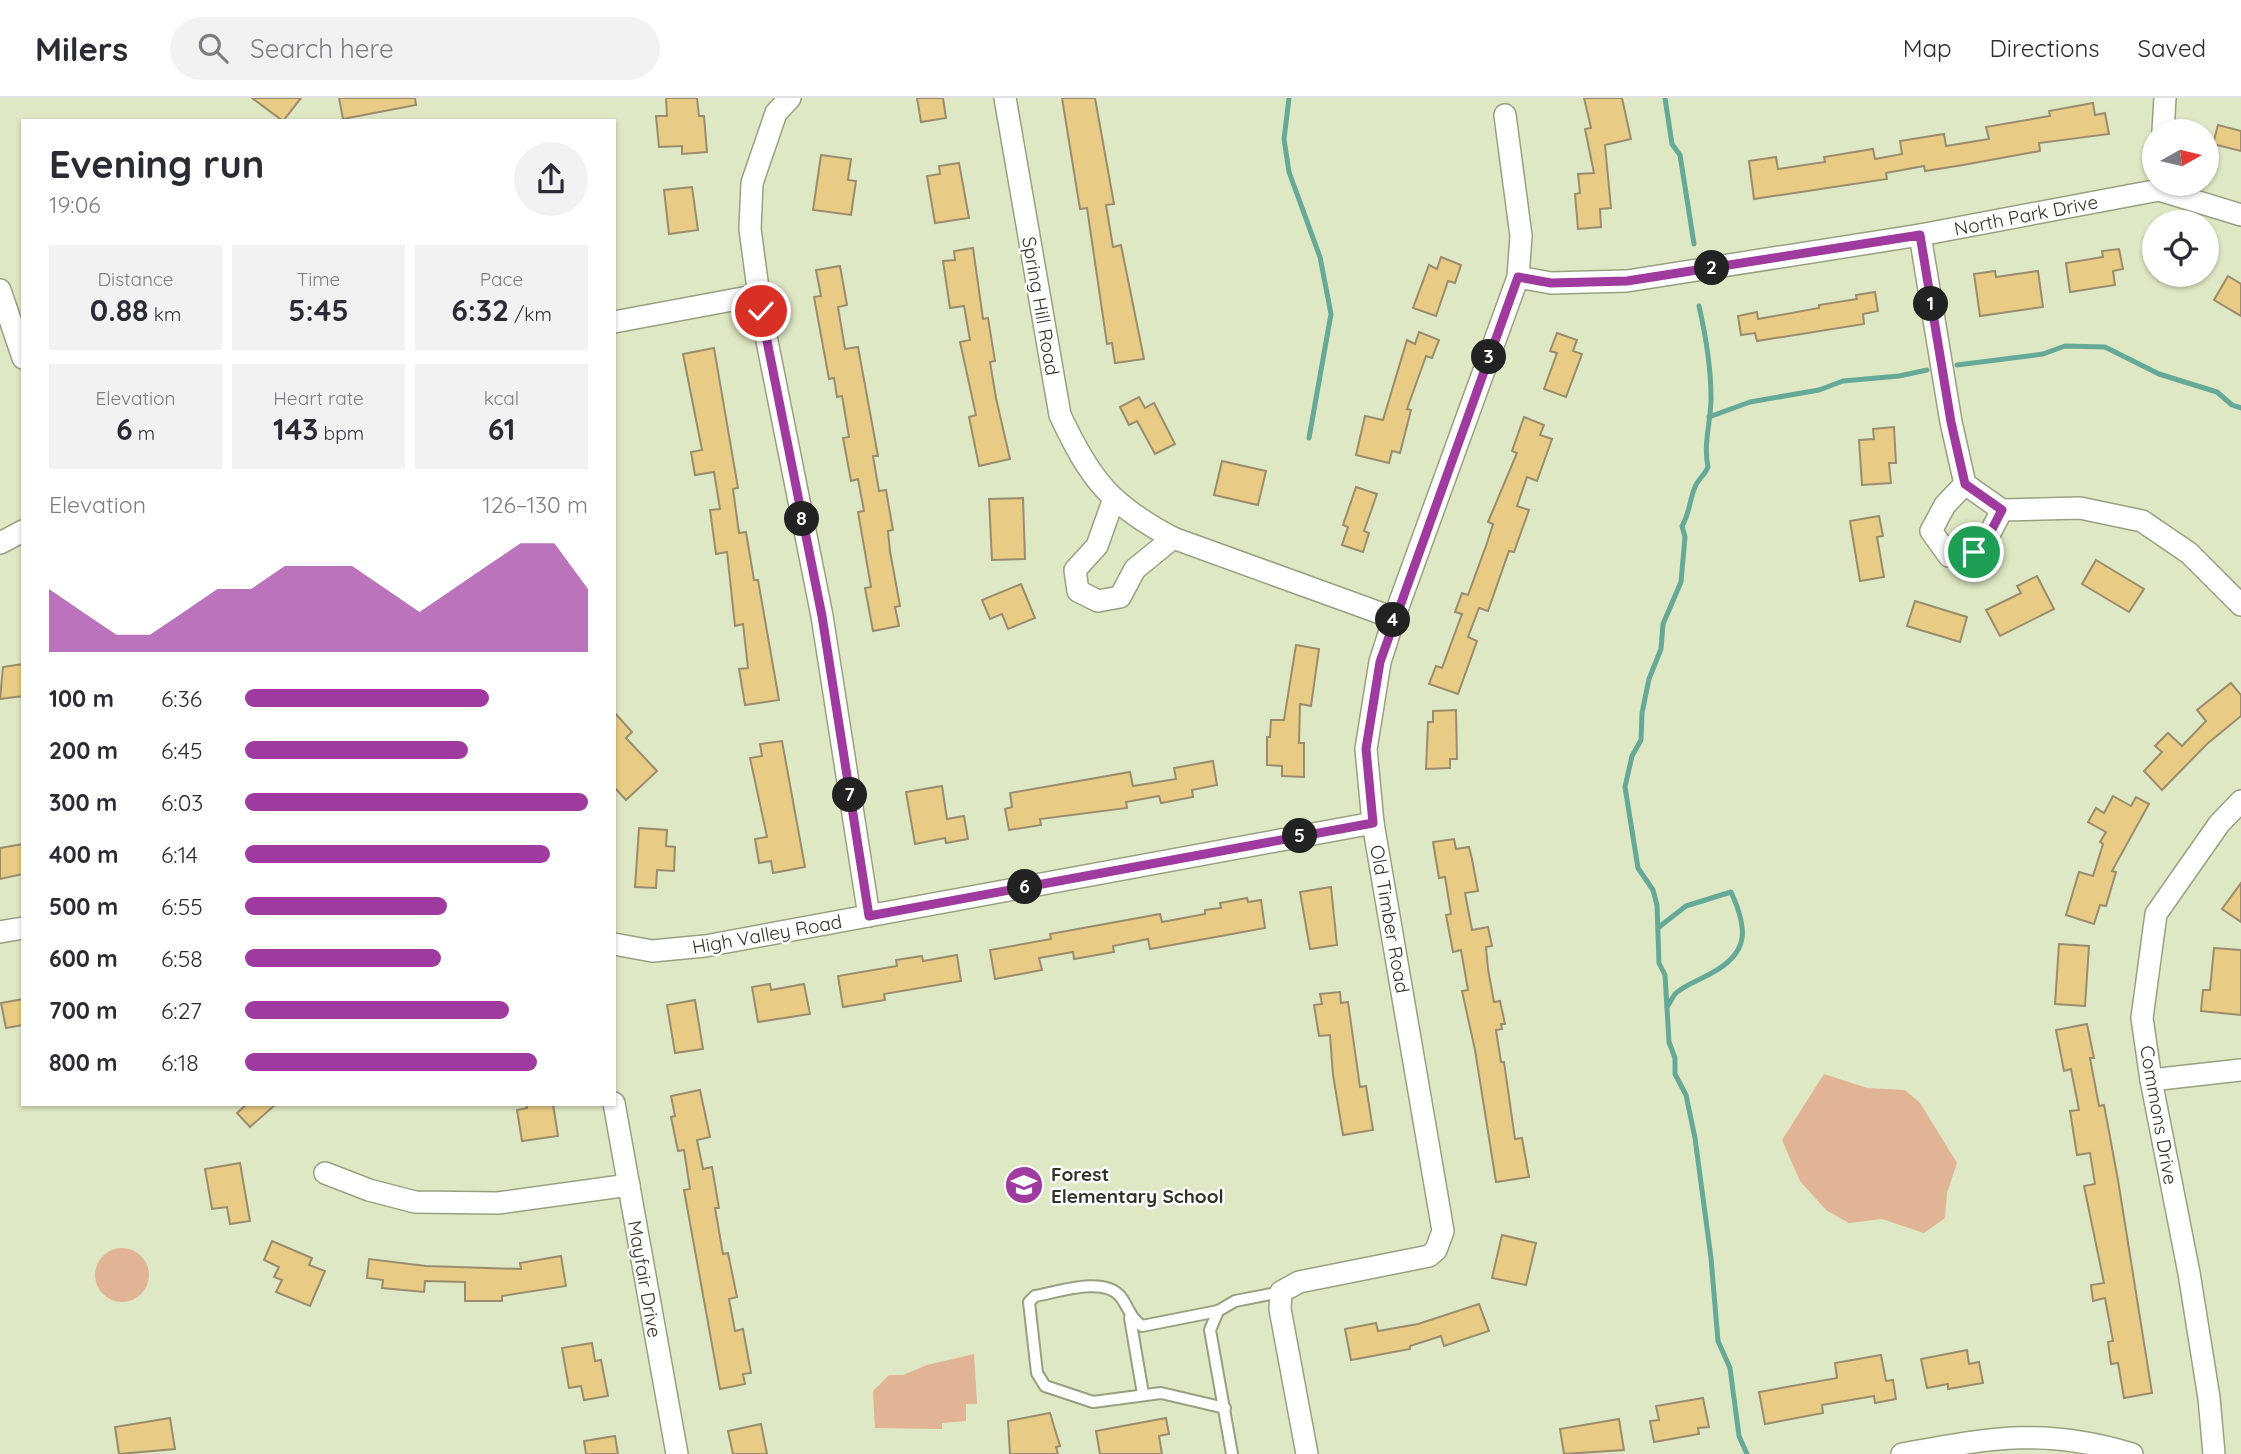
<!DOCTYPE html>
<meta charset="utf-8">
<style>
body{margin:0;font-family:Quicksand,sans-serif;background:#f2f2f3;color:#2b2b33;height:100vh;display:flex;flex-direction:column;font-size:26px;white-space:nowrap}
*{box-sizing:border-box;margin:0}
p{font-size:23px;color:#7c7c81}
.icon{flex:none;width:38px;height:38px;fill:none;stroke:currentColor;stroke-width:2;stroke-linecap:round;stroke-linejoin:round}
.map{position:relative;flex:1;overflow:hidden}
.details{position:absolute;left:21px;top:21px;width:595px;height:987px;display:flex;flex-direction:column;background:#fff;border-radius:0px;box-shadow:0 2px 5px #0004}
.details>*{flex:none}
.needle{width:46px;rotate:82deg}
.fabs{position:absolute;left:2142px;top:21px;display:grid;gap:14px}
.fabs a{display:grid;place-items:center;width:77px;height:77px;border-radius:50%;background:#fff;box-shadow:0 2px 5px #0004;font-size:35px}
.pin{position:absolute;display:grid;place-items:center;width:60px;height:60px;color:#fff;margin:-30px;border:4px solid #fff;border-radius:50%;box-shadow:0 2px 7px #0007}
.km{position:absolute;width:35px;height:35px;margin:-18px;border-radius:50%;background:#222;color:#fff;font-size:19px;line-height:35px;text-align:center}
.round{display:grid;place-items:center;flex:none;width:74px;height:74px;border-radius:37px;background:#f2f2f3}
.overview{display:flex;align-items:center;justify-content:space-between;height:119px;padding:0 28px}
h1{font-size:38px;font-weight:800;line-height:52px}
.stats{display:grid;grid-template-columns:repeat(3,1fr);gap:10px;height:119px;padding:7px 28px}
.stats div{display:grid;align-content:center;border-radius:0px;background:#f2f2f3;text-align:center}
.stats b{font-size:30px;font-weight:800}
.stats small{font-size:19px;font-weight:400}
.stats p{font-size:19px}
.chart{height:196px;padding:14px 28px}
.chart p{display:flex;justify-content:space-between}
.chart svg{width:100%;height:126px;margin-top:7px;fill:#9f3a9f;opacity:.7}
ul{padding:0 28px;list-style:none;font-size:23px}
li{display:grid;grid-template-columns:112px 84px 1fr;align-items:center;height:52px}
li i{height:18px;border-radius:9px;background:#9f3a9f}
header{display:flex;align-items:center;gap:42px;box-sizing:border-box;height:98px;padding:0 35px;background:#fff;border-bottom:2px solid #e1e1e2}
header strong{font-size:33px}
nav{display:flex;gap:38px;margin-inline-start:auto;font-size:24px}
.search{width:490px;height:63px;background:#f2f2f3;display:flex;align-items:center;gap:18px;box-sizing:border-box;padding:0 24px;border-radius:38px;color:#7c7c81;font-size:26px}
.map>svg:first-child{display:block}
.green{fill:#e0b494}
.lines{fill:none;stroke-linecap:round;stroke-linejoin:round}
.stream{stroke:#66a996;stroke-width:5}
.building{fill:#e8cb85;stroke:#9a8d6d;stroke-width:2}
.service-casing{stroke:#99a07f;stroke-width:14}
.minor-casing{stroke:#99a07f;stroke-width:24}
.service{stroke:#fff;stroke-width:10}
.minor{stroke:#fff;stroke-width:21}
.route-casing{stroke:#fff;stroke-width:14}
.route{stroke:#9f3a9f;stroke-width:9}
.labels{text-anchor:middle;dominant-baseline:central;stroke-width:5;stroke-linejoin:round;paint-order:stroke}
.street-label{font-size:19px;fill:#2f3224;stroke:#fff}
.poi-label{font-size:19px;font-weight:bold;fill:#2f3224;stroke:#fff;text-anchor:start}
</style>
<header>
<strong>Milers</strong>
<div class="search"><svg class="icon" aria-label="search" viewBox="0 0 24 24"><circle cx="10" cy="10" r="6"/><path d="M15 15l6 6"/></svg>Search here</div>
<nav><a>Map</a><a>Directions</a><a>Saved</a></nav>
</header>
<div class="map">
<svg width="2241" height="1356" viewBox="0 0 2241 1356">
<rect width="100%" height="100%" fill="#dfe8c4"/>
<g class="green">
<path d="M1824,976L1867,990L1905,992L1920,1005L1957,1065L1947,1095L1945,1120L1924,1135L1882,1121L1849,1125L1826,1112L1800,1083L1782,1042Z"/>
<circle cx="122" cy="1177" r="27"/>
<path d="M974,1256L977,1306H966V1323L942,1325V1331L875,1330L873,1293L889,1277H903L927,1267Z"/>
</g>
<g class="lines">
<g class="stream">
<path d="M1289,0L1284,41L1289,74L1320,159L1331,216L1309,340"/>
<path d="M1665,0L1672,46L1680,57L1694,146"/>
<path d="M1699,208C1706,239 1711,268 1711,300C1711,324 1703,345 1708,369C1705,377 1698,381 1695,389C1689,403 1690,415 1682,428L1685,439L1681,484L1663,526L1661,551L1649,581L1642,615L1641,642L1632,658L1625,689L1638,770L1653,792L1657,807L1659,865L1665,877L1669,944L1675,960V976L1686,997L1695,1040L1711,1160L1718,1243L1730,1270L1739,1338L1747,1356"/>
<path d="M1957,267L2043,256L2065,248L2105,249L2159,276L2217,294L2232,307L2241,310"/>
<path d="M1709,319L1750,304L1819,292L1843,283L1899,278L1927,272"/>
<path d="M1659,829L1686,808L1731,794C1748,831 1750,855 1710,876C1699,882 1685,887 1676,895C1672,899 1671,904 1667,909"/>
</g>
</g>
<g class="building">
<path d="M252,0H301L283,23Z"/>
<path d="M339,0H415L416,7L343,21Z"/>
<path d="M666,0H697L699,18H704L707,54L682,56V48L659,49L656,18H667Z"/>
<path d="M917,0H943L946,20L921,24Z"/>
<path d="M1062,0H1095L1114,106L1106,107L1113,149L1121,147L1144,261L1115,265L1112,245L1107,246L1087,110L1080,111Z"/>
<path d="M1584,0H1622L1631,41L1605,47L1611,110L1600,111L1601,129L1578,131L1575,96L1580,95L1578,76L1594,75L1585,31L1591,30Z"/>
<path d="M2093,5L2095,17L2105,15L2109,36L2039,45L2040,53L1963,67L1925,73L1924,68L1886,75L1887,81L1754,101L1749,63L1776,59L1778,71L1825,64L1824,59L1873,51L1875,61L1902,56L1900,43L1944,36L1946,48L1989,41L1986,29L2050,18L2049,13Z"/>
<path d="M2218,27L2241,33V53L2213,46Z"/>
<path d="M821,57L851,61L848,82L856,83L851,117L813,112Z"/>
<path d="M959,65L969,120L935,125L927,78L940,76L939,68Z"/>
<path d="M692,89L698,132L669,136L664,92Z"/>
<path d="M973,150L983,221L988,220L995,263L990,264L996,300L1010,361L979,368L969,319L976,317L960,244L970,242L964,208L950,210L943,163L955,162L954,153Z"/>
<path d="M2119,151L2123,171L2113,173L2115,187L2070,194L2066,165L2103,159L2102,153Z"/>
<path d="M1441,159L1461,167L1455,185L1448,183L1436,218L1413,210L1429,167L1437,171Z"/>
<path d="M840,168L847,207L838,209L845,251L858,249L878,358H873L879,393L886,392L893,432L888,433L890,453L900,508L895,509L899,528L873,533L865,490L871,489L858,414L864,413L858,381L851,383L843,340L849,339L842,298L837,299L834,280L829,281L814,199L821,198L816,172Z"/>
<path d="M1995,173L1996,179L2038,173L2043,209L1980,218L1974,176Z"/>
<path d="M2228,178L2241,186V218L2214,202Z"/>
<path d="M1875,194L1878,213L1863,216L1864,226L1757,243L1755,235L1741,237L1738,218L1757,214L1758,221L1819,210V207L1857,201L1856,197Z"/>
<path d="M1419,234L1439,242L1432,260L1426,258L1407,311L1411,312L1400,355L1392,353L1389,365L1356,357L1365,318L1383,322L1407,242L1415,246Z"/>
<path d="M1557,235L1577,242L1573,253L1582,256L1566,299L1544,291L1557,255L1550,253Z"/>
<path d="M714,250L738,390L733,391L739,435L746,434L754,482H758L779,602L745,607L739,571L748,570L743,526L735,528L727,454L716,456L710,412L720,411L714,374L695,377L691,354L702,352L683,256Z"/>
<path d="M1139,299L1145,310L1154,305L1175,346L1155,356L1137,323L1129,327L1120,309Z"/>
<path d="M1524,319L1544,327L1540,337L1552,341L1537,383L1527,379L1517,408L1529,412L1514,454L1509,453L1488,513L1479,510L1468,539L1477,543L1458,596L1429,586L1436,568L1442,570L1462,516L1455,514L1462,495L1468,497L1487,445L1493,426L1488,424L1517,355L1512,353Z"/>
<path d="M1894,329L1896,365H1889L1891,385L1862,387L1859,342L1874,341L1873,331Z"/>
<path d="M1222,363L1266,373L1258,407L1214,397Z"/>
<path d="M1356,389L1377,396L1364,433L1369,435L1363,454L1342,447L1348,429L1343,427Z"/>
<path d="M1023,400L1025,461L992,462L989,401Z"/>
<path d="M1879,418L1883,438L1877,439L1884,479L1860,483L1850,423Z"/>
<path d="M2096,462L2144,491L2129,514L2082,486Z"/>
<path d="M2037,478L2054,511L2000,538L1986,512L2021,495L2017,488Z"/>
<path d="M1021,486L1035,520L1008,531L1002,516L990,521L982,502Z"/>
<path d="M1915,503L1967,519L1960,544L1907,528Z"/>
<path d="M1296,547L1319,551L1311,608L1300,606L1299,645H1304V679L1282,678V668L1267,667V639H1270L1271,622H1284Z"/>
<path d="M23,566V598L0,601L3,569Z"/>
<path d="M2231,585L2241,597V618L2207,646L2162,692L2144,673L2162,654L2155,648L2168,635L2182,648L2206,623L2197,612Z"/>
<path d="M1456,612L1457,661H1450V670L1426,671L1428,624H1433V613Z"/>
<path d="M614,614L632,634L626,640L657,673L626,702L614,689Z"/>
<path d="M782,643L805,769L773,775L771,763L759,765L755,741L767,739L750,660L762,658L760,646Z"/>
<path d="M1213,663L1217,687L1192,692L1193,699L1161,705L1159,698L1126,704L1127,710L1040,721L1041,727L1009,732L1005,711L1012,709L1010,695L1130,674L1133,688L1176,681L1174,670Z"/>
<path d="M942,688L947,721L964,718L968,741L946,745L945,740L915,746L906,694Z"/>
<path d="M2113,698L2131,708L2136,699L2149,706L2112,773L2116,774L2106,808L2100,807L2094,826L2066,817L2079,774L2093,778L2103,746L2100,744L2106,734L2088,724L2096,710L2104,715Z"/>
<path d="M639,730L667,732L666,748L675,749L674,773L657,772L656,790L635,789Z"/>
<path d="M1454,741L1456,751L1469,749L1472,761L1478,793L1465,795L1472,832L1488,829L1492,848L1486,849L1488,871L1494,904L1500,903L1505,926H1501L1502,931L1496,932L1501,964H1504L1515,1041L1522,1040L1529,1079L1496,1084L1475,952L1462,893L1468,892L1461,852L1453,854L1446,817L1451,816L1445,779L1439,780L1433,744Z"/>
<path d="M23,746V776L0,781V750Z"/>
<path d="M2241,785V824L2222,811Z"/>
<path d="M1331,789L1337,847L1310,851L1300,794Z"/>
<path d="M1247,800L1248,804L1261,802L1265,830L1150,851L1148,841L1113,848L1114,854L1074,861L1073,854L1039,860L1042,872L995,881L990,852L1051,841L1050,836L1160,816L1162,824L1205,816V812L1221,810L1220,805Z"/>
<path d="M2059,846L2089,848L2085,908L2055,906Z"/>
<path d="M2214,850L2241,852V917L2201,913L2203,892H2210Z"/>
<path d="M957,857L961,883L884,896L885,902L843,909L838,878L897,868L896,862L922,858L923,863Z"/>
<path d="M770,886L771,892L804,886L810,916L758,924L752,889Z"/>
<path d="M1340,894L1341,905L1348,904L1360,989L1366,988L1373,1032L1343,1037L1333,977L1330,937L1319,938L1314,907L1322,906L1320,896Z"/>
<path d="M23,901V927L6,930L1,905Z"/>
<path d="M695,902L703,951L675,955L667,907Z"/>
<path d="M2087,926L2094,960H2090L2099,1008L2104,1007L2118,1082L2152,1295L2124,1300L2118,1265L2111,1266L2108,1244L2113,1243L2105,1200L2093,1203L2091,1187L2104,1185L2084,1088L2095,1086L2090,1055L2077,1057L2070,1013L2079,1012L2071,971L2064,973L2056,932Z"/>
<path d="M700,992L710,1039L697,1042L703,1071L712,1069L719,1110H715L723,1156L728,1155L737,1199L729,1201L735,1233L743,1231L751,1275L743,1276L745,1286L720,1291L684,1092L690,1091L684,1052L678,1053L671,1019L675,1018L671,998Z"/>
<path d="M247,1006H276L250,1029L237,1015Z"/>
<path d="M526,1006H553L558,1038L522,1043L517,1012L527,1010Z"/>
<path d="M240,1065L250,1123L230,1126L227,1109L212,1111L205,1071Z"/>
<path d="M1502,1137L1536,1145L1526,1187L1492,1180Z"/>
<path d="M272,1143L312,1160L309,1167L325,1173L310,1208L276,1194L282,1182L274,1179L279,1169L264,1162Z"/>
<path d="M561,1158L566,1188L502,1198V1203H465V1184L425,1183L424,1194L382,1190L383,1182L367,1180L369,1161L426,1168L521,1171L520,1165Z"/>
<path d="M1479,1206L1489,1233L1444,1248L1441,1238L1410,1248V1251L1351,1262L1345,1231L1376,1225L1378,1233L1418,1226Z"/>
<path d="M592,1245L595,1263L601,1262L608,1298L584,1302L581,1288L569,1290L562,1250Z"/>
<path d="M1967,1252L1969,1266L1979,1264L1983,1285L1948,1291V1286L1927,1290L1921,1261Z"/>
<path d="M1881,1257L1886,1283L1893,1282L1896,1301L1875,1305L1874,1298L1822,1307L1823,1315L1765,1326L1759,1294L1837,1280L1835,1265Z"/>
<path d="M1703,1300L1709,1329L1698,1330L1699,1336L1654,1344L1650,1323L1659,1322L1656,1308Z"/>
<path d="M1050,1315L1060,1348L1056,1349L1058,1356H1010L1008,1323Z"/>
<path d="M170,1320L175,1351L119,1356L115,1329Z"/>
<path d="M1166,1320L1169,1336L1159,1338L1162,1356H1100L1096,1333Z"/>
<path d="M1619,1321L1624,1352L1564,1356L1560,1331Z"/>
<path d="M761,1326L767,1356H733L728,1333Z"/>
<path d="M615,1338L618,1356H586L584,1343Z"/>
</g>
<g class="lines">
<g class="service-casing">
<g id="service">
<path d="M1218,1213L1142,1228C1129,1219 1129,1209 1120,1198C1103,1178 1058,1194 1035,1198L1029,1204L1037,1275L1045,1288L1093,1304L1161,1295L1225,1310"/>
<path d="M1130,1220L1143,1296"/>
<path d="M1232,1356L1210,1232L1218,1213L1235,1203L1281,1194"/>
</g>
</g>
<g class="minor-casing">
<g id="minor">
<path d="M790,0L776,15L752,85L750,131L761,213L822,518L869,818"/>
<path d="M1005,0L1060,317C1090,381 1110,407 1173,440L1394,520"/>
<path d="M2163,33L2165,0"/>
<path d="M1920,137L1951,324L1965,386L2002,412L2080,410L2142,423L2189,455L2241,507"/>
<path d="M1518,179L1551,185L1627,183L1920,137L2159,92L2241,117"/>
<path d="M0,192L23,260"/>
<path d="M614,224L759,197"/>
<path d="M1965,386L1945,407L1931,433L1949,458L1974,454L1990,435L2002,412"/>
<path d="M1113,403L1097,448L1075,472L1078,493L1098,503L1120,499L1135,471L1173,440"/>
<path d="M0,445L23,433"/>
<path d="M0,834L23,830"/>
<path d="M614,846L652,853L705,848L1373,725"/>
<path d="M2151,982L2241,972"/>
<path d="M614,1005L677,1356"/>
<path d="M325,1075L369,1092L415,1104L498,1105L629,1087"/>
<path d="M1307,1356L1280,1211L1281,1194L1299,1184L1429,1158L1436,1152L1443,1133L1373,725L1366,651L1380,564L1394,520L1518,179L1521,138L1505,17"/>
<path d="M1902,1356C1990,1340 2044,1329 2132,1356"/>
<path d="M2214,1356L2209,1300L2189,1175L2151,982L2142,920L2156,816L2219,726L2241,703"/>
</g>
</g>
<use href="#service" class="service"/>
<use href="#minor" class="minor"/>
</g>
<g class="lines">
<g class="route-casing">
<path id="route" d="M761,213L822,518L869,818L1373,725L1366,651L1380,564L1518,179L1551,185L1627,183L1920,137L1951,324L1965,386L2002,412L1990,435L1974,454"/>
</g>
<use href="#route" class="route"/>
</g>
<defs>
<g id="school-disc" transform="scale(2.0125)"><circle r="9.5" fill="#9f3a9f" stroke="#fff"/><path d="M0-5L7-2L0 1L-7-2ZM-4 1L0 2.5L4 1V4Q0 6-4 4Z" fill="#fff"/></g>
</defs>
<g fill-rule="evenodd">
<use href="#school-disc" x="1024" y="1087"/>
</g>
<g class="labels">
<g class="street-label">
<text transform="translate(2026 117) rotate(-11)">North Park Drive</text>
<text transform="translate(1041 208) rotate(80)">Spring Hill Road</text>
<text transform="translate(1390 821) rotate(80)">Old Timber Road</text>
<text transform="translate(767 836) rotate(-10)">High Valley Road</text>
<text transform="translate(2159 1017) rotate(80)">Commons Drive</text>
<text transform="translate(645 1181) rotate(80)">Mayfair Drive</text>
</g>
<g class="poi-label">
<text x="1051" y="1076">Forest<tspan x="1051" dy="22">Elementary School</tspan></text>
</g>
</g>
</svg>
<div class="fabs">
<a><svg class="needle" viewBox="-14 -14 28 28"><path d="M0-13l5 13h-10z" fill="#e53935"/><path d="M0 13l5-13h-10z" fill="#7c7c81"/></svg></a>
<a><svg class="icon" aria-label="locate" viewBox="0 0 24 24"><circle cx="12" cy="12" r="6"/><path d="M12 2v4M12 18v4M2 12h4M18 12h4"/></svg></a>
</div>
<div class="pin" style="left:1974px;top:454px;background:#1e9e55"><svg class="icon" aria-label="arrive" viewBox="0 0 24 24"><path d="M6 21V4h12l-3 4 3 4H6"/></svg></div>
<div class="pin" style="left:761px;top:213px;background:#d93025"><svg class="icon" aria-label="check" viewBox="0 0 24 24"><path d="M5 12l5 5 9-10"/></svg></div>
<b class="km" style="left:1931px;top:206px">1</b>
<b class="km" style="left:1712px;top:170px">2</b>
<b class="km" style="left:1489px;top:259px">3</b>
<b class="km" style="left:1393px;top:522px">4</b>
<b class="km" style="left:1300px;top:738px">5</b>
<b class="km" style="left:1025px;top:789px">6</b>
<b class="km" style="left:850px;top:697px">7</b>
<b class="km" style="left:802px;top:421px">8</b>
<section class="details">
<div class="overview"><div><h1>Evening run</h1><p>19:06</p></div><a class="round"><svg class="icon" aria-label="share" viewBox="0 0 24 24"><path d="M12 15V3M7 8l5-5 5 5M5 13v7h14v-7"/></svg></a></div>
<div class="stats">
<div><p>Distance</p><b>0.88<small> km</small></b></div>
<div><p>Time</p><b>5:45</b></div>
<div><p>Pace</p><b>6:32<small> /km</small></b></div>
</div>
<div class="stats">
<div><p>Elevation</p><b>6<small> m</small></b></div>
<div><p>Heart rate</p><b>143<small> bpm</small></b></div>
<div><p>kcal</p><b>61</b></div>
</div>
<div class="chart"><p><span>Elevation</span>126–130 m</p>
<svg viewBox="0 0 160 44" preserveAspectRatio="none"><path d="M0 44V22L10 30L20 38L30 38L40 30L50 22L60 22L70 14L80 14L90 14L100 22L110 30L120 22L130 14L140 6L150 6L160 22V44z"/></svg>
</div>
<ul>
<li><b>100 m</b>6:36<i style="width:71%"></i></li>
<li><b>200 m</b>6:45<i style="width:65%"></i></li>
<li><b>300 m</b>6:03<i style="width:100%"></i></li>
<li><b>400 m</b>6:14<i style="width:89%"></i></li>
<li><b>500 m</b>6:55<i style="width:59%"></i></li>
<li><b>600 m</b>6:58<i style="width:57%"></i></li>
<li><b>700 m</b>6:27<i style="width:77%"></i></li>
<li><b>800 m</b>6:18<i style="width:85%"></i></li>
</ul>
</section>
</div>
